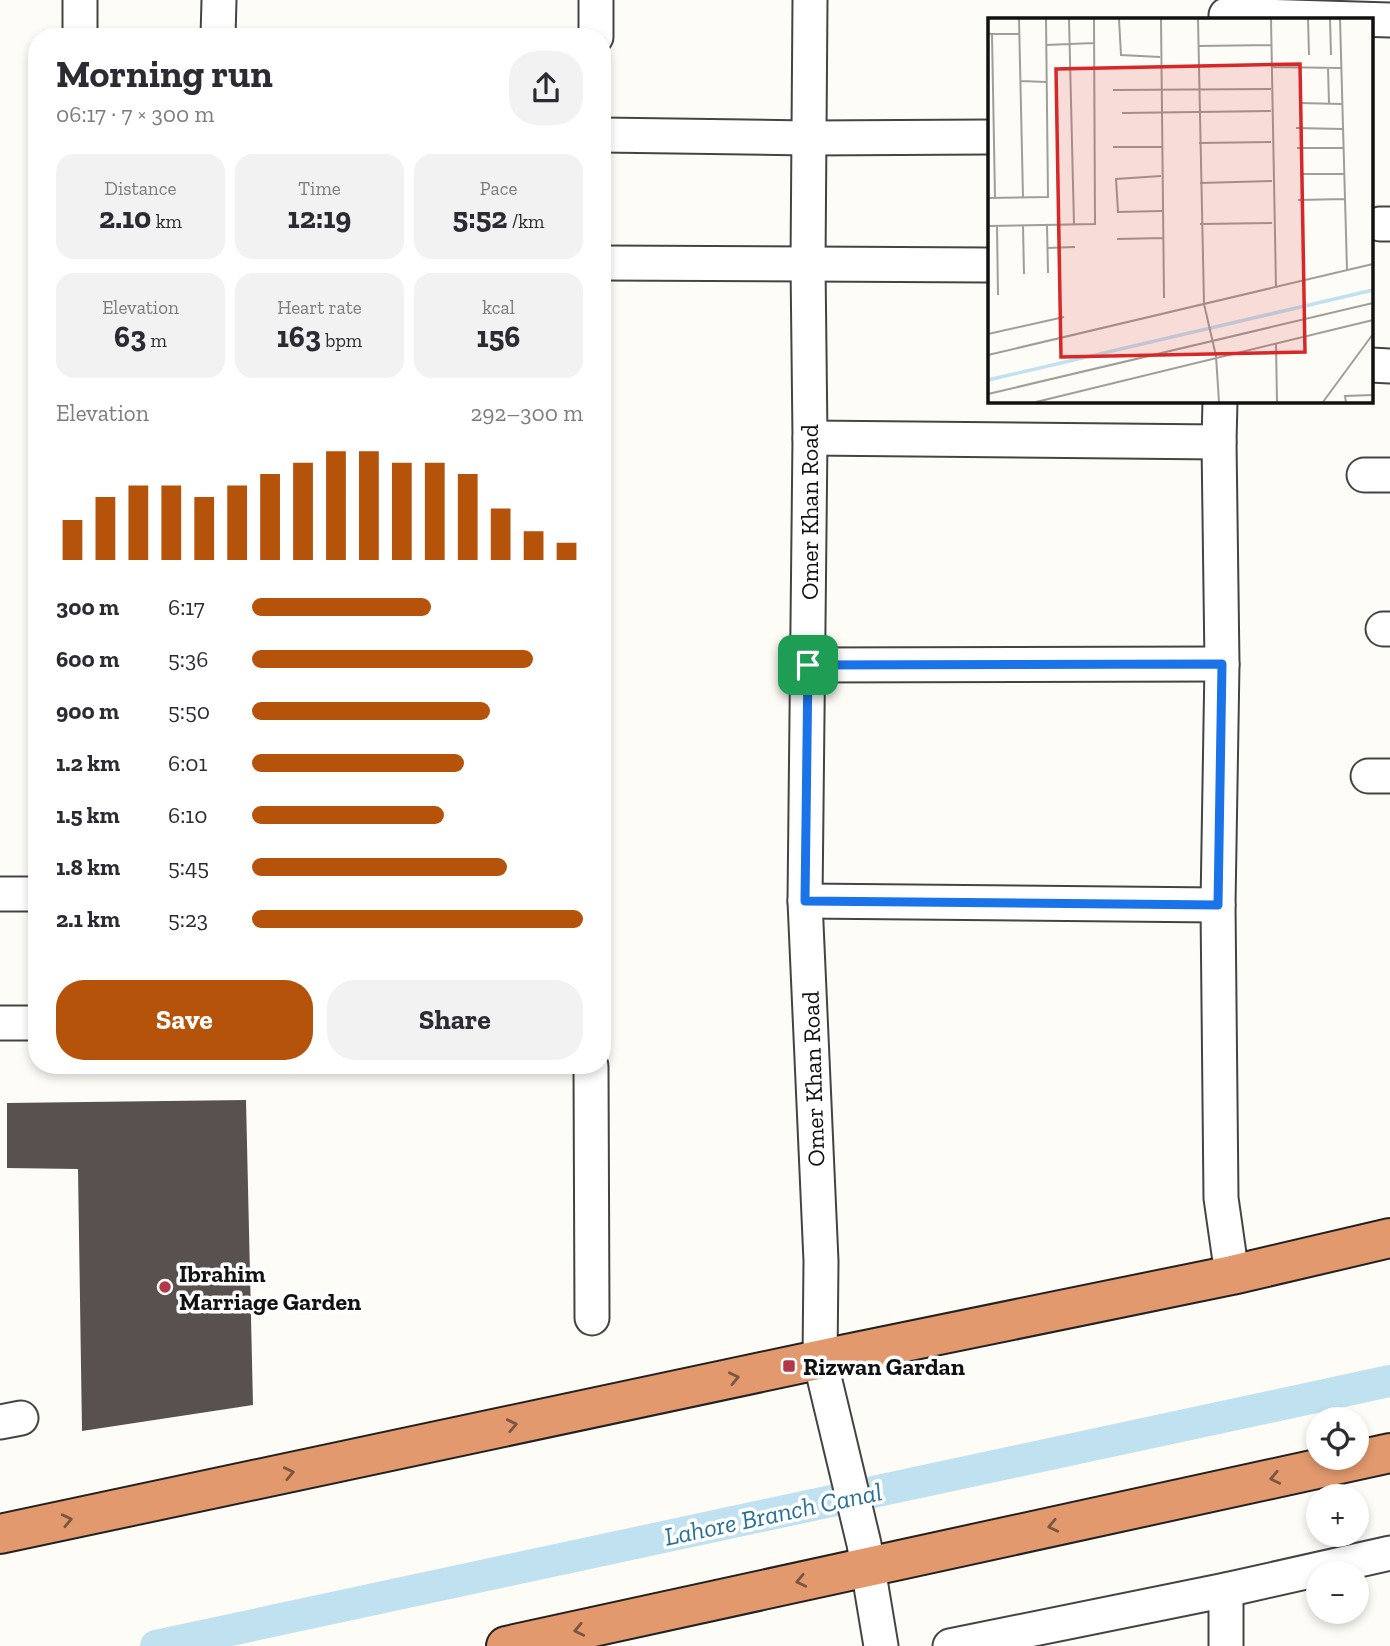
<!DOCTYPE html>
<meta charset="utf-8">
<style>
body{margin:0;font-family:"Zilla Slab",serif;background:#f2f2f3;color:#2b2b33;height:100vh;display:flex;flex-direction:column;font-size:26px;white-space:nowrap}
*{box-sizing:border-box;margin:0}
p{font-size:23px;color:#7c7c81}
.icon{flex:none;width:38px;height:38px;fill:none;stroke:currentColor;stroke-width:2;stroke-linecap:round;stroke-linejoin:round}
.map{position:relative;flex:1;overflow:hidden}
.details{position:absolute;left:28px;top:28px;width:583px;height:1046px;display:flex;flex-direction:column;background:#fff;border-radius:28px;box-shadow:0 4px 10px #0003}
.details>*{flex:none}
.fabs{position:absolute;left:1306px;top:1407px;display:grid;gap:14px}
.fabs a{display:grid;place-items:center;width:63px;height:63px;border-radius:50%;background:#fff;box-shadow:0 4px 10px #0003;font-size:35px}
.pin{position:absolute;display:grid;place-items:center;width:60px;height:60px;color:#fff;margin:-30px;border-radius:14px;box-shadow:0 4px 10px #0006}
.round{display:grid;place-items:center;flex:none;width:74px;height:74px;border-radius:28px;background:#f2f2f3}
.overview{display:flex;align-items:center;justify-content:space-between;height:119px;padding:0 28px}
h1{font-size:38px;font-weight:700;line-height:52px}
.stats{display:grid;grid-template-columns:repeat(3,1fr);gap:10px;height:119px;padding:7px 28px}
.stats div{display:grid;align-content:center;border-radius:18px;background:#f2f2f3;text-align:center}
.stats b{font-size:30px;font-weight:700}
.stats small{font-size:19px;font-weight:400}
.stats p{font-size:19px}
.chart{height:196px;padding:14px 28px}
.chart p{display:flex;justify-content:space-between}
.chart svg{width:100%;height:126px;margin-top:7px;stroke:#b45309;stroke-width:6}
.button{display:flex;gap:14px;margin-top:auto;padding:14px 28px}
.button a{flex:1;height:80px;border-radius:28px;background:#b45309;color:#fff;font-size:28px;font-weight:700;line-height:80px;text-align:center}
.button a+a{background:#f2f2f3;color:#2b2b33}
ul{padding:0 28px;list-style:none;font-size:23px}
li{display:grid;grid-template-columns:112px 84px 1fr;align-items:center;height:52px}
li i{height:18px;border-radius:9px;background:#b45309}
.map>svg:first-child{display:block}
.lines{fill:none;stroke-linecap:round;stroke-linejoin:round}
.canal{stroke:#c0e2f0;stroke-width:32}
.building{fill:#58514e}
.street-casing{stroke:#444;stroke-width:37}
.highway-casing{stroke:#222;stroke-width:42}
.street{stroke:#fff;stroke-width:33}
.highway{stroke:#e3996e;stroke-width:38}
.oneway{stroke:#7a5540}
.route-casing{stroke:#fff;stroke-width:14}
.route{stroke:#1a73e8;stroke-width:9}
.poi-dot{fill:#b23849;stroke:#fff;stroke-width:2.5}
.labels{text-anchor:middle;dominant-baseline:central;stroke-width:7;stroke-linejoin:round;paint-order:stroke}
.street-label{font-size:24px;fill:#111;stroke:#fff}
.poi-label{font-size:24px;font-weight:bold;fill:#111;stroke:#fff;text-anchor:start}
.water-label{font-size:26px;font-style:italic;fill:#276f95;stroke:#fff}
.inset-river{fill:none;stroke:#c0e2f0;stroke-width:3.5}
.inset-road{fill:none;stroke:#9f9e9a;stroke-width:2}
.view{fill:#d62828;fill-opacity:0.15;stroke:#d62828;stroke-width:3.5}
.inset-edge{fill:none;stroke:#111;stroke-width:3.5}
</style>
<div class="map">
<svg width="1390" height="1646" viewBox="0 0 1390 1646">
<rect width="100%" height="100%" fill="#fefcf6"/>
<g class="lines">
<path class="canal" d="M156,1646L1390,1381"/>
</g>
<path class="building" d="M246,1100L253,1405L82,1431L78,1169L7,1168V1103Z"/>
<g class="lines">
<g class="street-casing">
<g id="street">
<path d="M80,0V37"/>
<path d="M810,0L808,264L810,438L805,901L821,1261L820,1360L864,1544L881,1646"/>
<path d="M1226,15L1390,20"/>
<path d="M218,37L219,0"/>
<path d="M596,37V0"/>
<path d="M602,135L809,138L989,137"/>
<path d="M1380,224H1390"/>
<path d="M602,263L989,265"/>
<path d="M1371,365L1390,366"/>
<path d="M1220,401L1219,442L1222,664L1218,905L1221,1198L1232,1275"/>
<path d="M810,438L1219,442"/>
<path d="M1364,475H1390"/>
<path d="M1383,629H1390"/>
<path d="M808,665L1222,664"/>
<path d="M1368,776H1390"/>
<path d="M0,894H37"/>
<path d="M805,901L1218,905"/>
<path d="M0,1023H37"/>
<path d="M591,1066L592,1318"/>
<path d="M0,1422L21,1418"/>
<path d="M1226,1590V1646"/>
<path d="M950,1646L1226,1590L1390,1553"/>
</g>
</g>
<g class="highway-casing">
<g id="highway">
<path d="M0,1534L846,1354L1232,1275L1390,1238"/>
<path d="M506,1646L1390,1453"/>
</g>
</g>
<use href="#street" class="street"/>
<use href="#highway" class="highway"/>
</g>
<defs><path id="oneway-chevron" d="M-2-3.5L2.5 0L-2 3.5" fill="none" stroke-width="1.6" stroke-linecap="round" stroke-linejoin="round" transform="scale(1.75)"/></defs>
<g class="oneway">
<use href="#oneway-chevron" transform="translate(734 1378) rotate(-12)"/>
<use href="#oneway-chevron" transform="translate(512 1425) rotate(-12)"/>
<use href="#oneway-chevron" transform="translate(289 1473) rotate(-12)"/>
<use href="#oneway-chevron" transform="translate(1275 1478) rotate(168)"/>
<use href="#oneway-chevron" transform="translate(67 1520) rotate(-12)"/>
<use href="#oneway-chevron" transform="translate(1053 1526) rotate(168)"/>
<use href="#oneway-chevron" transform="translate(801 1581) rotate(168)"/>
<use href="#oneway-chevron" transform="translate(579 1630) rotate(168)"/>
</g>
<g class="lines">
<g class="route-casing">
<path id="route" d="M1222,664L1218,905L805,901L808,665Z"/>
</g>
<use href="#route" class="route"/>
</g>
<g class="poi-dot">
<circle cx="165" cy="1287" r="7"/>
<rect x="782" y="1359" width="14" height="14" rx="3.5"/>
</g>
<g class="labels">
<g class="street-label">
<text transform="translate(809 512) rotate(-90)">Omer Khan Road</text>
<text transform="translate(813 1079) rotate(-92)">Omer Khan Road</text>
</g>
<g class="poi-label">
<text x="179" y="1273">Ibrahim<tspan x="179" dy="28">Marriage Garden</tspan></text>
<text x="803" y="1366">Rizwan Gardan</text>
</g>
<g class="water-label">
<text transform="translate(773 1514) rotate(-12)">Lahore Branch Canal</text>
</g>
</g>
<g transform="translate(988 18)">
<rect width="385" height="385" fill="#fefcf6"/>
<path class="inset-river" d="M0,362L385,272"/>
<path class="inset-road" d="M31,1L35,179M81,1L86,207M131,1L133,37L172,39M173,1L176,280M210,1L216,286L228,338L231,384M283,1L288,270M320,1L321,37M342,1L343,37M352,1L359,252M1,16H32M4,16L7,180M58,27L106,25M210,28L283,27M283,49L353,50M340,50L341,86M33,63L58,64M125,72L283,71M311,85L354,86M134,95L283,93M308,110L355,111M211,125L283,124M125,129H174M309,130H356M312,156H357M173,158L128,161L130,194L174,193M212,165L284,163M0,180L60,179L58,1M310,182L357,181M212,206L284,205M59,207L60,255M0,208L107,206L106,1M9,208L10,277M35,208L36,256M129,221L175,220M59,230L87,229M0,316L76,299M288,325L289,384M0,337L385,246M0,376L385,285M48,384L385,302M335,384L385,316M358,384L357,378L385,377"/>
<path class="view" d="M312,46L317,334L73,339L68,51Z"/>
<rect width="385" height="385" class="inset-edge"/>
</g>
</svg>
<div class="fabs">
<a><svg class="icon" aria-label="locate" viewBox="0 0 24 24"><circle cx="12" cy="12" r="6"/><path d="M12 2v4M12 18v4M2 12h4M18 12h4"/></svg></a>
<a>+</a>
<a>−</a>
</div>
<div class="pin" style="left:808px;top:665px;background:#1e9e55"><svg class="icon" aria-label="arrive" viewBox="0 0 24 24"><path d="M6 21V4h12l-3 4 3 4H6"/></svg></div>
<section class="details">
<div class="overview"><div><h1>Morning run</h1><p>06:17 · 7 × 300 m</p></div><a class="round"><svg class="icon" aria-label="share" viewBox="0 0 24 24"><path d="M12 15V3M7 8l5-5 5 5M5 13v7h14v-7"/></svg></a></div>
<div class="stats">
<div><p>Distance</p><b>2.10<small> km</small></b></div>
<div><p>Time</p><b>12:19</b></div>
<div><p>Pace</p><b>5:52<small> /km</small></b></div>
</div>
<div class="stats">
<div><p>Elevation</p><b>63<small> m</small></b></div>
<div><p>Heart rate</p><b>163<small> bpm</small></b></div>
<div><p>kcal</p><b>156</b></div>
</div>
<div class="chart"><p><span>Elevation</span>292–300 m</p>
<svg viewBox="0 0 160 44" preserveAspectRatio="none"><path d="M5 44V30M15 44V22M25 44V18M35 44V18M45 44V22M55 44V18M65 44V14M75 44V10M85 44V6M95 44V6M105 44V10M115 44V10M125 44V14M135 44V26M145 44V34M155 44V38"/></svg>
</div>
<ul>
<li><b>300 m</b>6:17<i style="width:54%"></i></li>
<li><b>600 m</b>5:36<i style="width:85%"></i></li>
<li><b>900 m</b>5:50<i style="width:72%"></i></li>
<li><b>1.2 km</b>6:01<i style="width:64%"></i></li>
<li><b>1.5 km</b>6:10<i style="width:58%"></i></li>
<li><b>1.8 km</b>5:45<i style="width:77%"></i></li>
<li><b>2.1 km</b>5:23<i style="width:100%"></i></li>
</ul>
<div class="button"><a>Save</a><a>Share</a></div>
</section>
</div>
